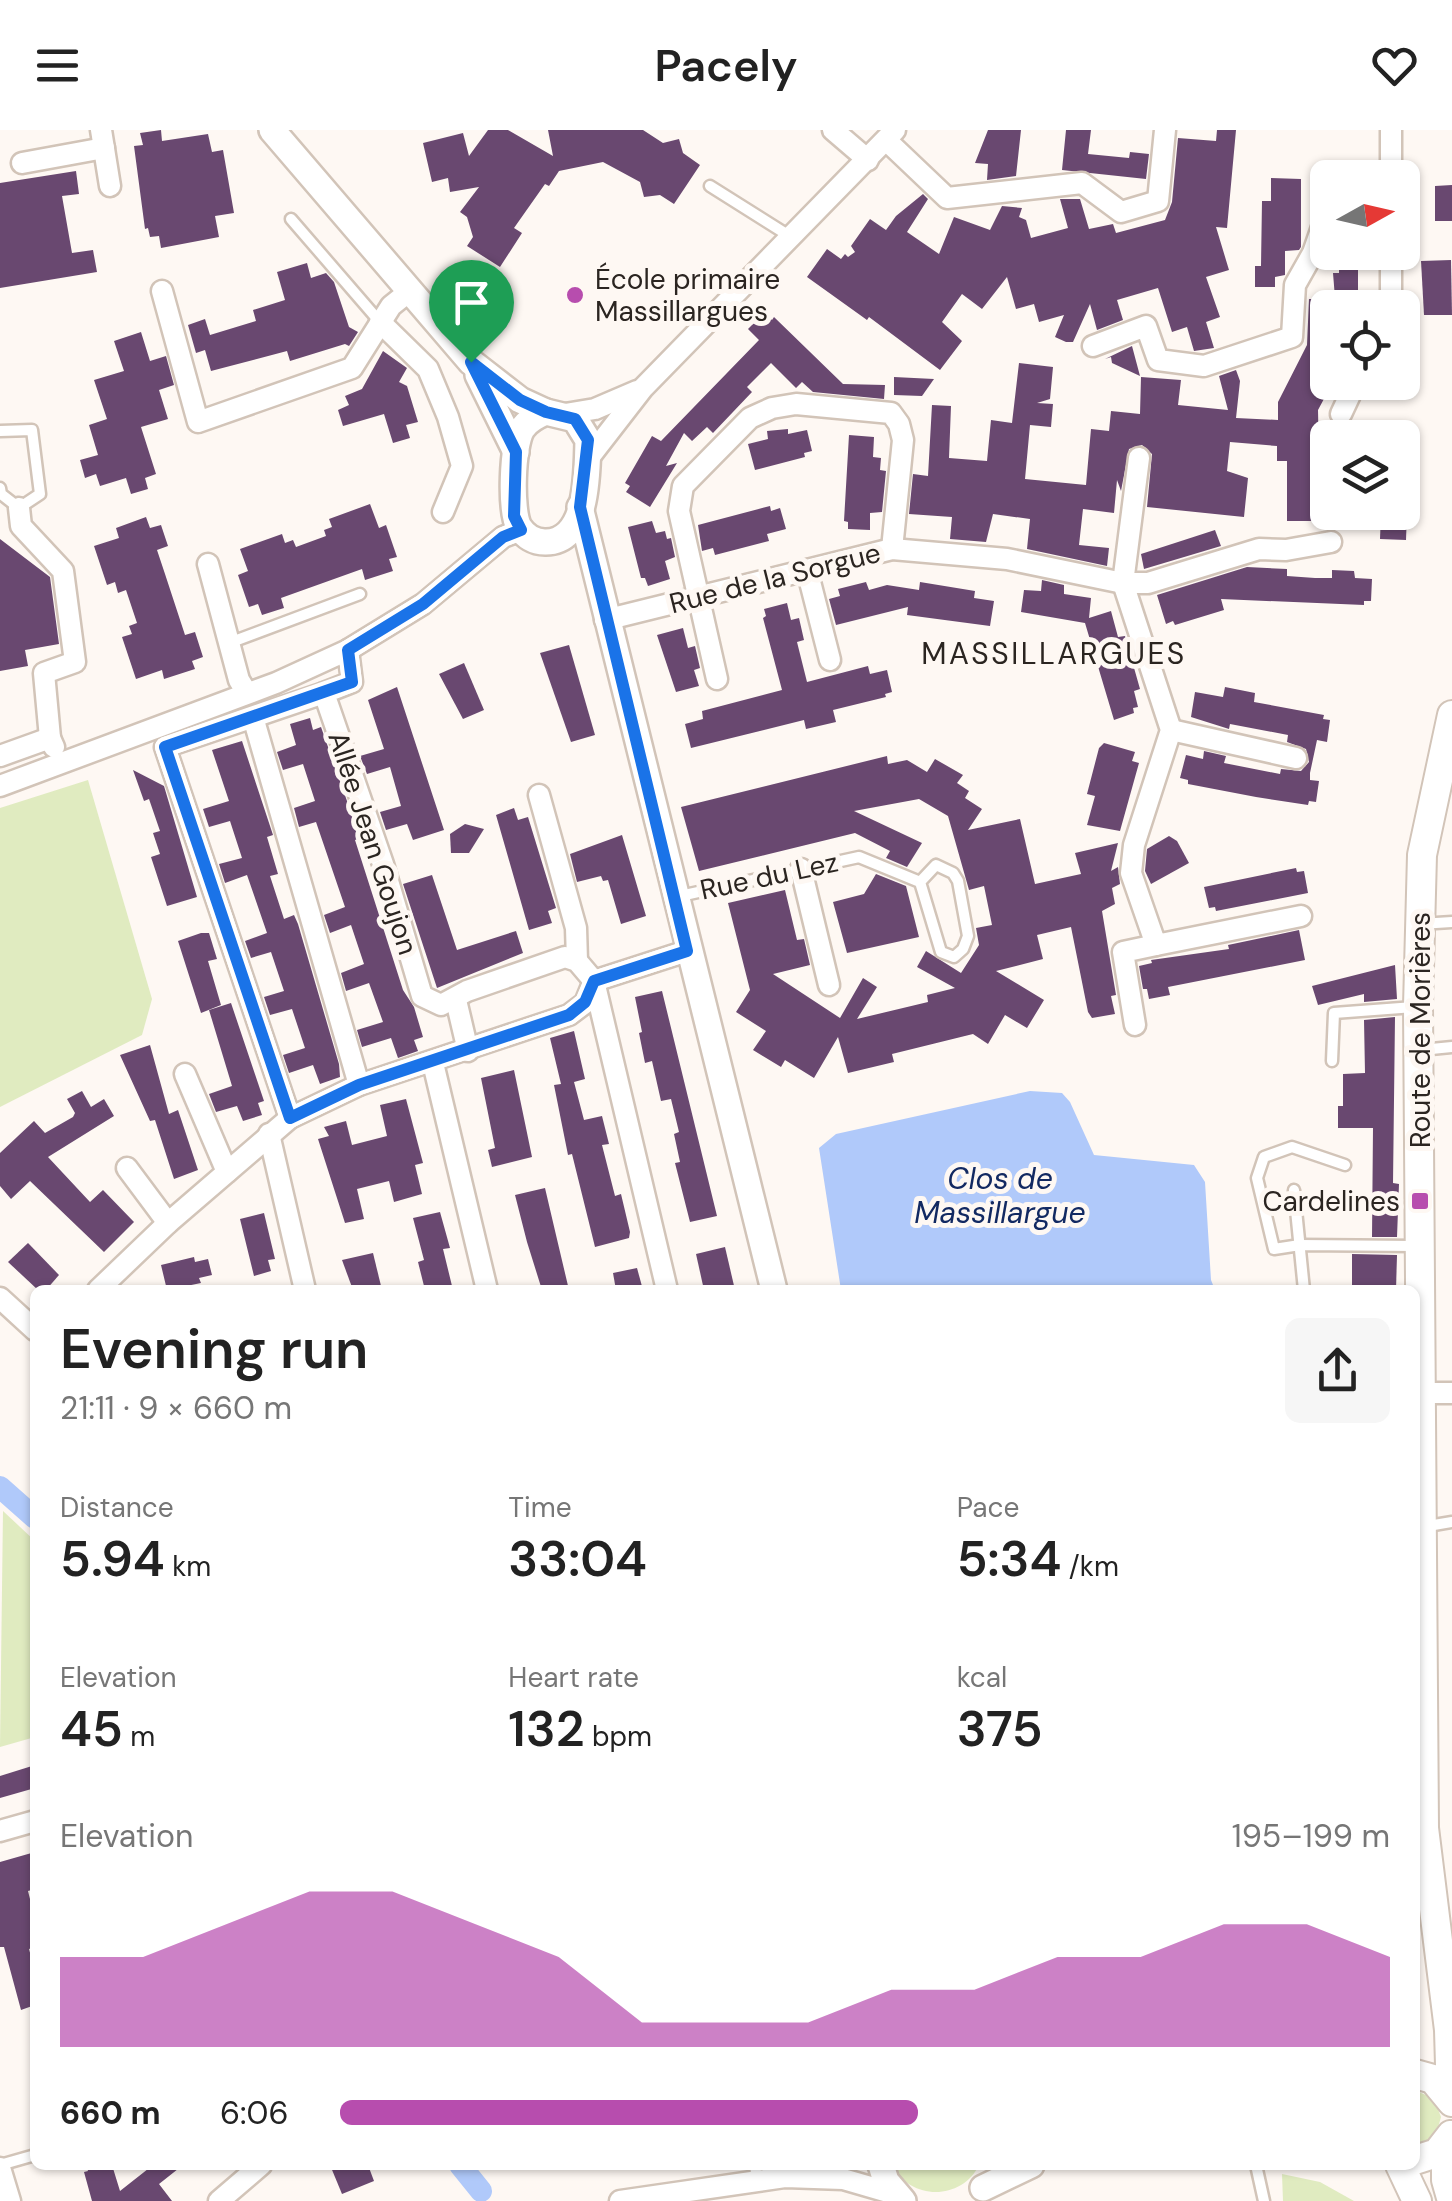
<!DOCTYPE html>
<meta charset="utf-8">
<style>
body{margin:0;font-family:"DM Sans",sans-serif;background:#f6f6f6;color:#222;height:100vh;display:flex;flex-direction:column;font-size:38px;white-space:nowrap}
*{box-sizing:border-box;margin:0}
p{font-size:32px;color:#767676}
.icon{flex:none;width:55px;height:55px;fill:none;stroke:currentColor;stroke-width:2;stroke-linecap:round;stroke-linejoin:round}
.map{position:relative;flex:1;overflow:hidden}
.panel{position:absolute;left:30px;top:1155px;width:1390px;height:885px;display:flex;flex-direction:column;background:#fff;border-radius:15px;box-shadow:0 2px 8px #0004}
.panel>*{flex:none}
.needle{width:65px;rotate:82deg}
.fabs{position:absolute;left:1310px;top:30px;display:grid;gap:20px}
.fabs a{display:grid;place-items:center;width:110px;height:110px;border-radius:15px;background:#fff;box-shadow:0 2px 8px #0004;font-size:50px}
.pin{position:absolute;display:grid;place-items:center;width:85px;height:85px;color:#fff;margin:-102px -42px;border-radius:50% 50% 50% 0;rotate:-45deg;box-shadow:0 0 10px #0007}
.pin .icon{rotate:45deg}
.round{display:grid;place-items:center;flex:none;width:105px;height:105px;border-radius:15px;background:#f6f6f6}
.head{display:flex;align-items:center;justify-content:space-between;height:170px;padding:0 30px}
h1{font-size:55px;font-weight:600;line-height:75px}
.stats{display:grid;grid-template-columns:repeat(3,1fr);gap:15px;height:170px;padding:10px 30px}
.stats div{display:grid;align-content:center}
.stats b{font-size:50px;font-weight:600}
.stats small{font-size:28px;font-weight:400}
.stats p{font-size:28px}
.chart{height:280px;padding:20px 30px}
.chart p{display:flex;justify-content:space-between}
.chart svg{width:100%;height:180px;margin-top:10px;fill:#b74dae;opacity:.7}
ul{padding:0 30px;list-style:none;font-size:32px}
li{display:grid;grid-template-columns:160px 120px 1fr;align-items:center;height:75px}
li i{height:25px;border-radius:12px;background:#b74dae}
header{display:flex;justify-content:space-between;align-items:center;height:130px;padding:0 30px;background:#fff;font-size:45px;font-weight:600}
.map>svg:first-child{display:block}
.green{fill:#e0ebc0}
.water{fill:#b0c9fa}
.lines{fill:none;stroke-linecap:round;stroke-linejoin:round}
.canal{stroke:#b0c9fa;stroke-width:22}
.building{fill:#694870}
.service-casing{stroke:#d2c4b8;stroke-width:15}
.minor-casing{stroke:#d2c4b8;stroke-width:25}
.tertiary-casing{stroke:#d2c4b8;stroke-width:30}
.secondary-casing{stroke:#d2c4b8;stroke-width:32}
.service{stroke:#fff;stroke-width:10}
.minor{stroke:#fff;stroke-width:20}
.tertiary{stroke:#fff;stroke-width:25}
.secondary{stroke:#fff;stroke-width:28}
.route-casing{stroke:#fff;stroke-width:20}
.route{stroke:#1a73e8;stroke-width:12}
.poi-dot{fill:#b74dae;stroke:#fef8f3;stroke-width:4}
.labels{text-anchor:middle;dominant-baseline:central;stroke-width:10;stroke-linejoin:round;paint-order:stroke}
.poi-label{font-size:28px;fill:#2b2521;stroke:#fef8f3;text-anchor:start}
.street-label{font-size:28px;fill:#2b2521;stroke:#fef8f3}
.neighbourhood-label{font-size:30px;letter-spacing:2.5px;fill:#2b2521;stroke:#fef8f3}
.water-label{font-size:30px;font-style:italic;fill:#122962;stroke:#fef8f3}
</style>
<header><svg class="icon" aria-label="menu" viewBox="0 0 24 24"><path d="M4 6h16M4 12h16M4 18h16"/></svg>Pacely<svg class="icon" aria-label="heart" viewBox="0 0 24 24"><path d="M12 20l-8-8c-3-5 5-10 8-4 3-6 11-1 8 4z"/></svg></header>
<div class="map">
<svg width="1452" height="2071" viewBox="0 0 1452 2071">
<rect width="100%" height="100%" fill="#fef8f3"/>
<g class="green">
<path d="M88,650L152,869L142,905L0,977V678Z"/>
<path d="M3,1381L35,1411V1607L0,1617Z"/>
<path d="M1415,1960L1434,1969L1441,1987L1436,2005L1415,2017Z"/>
<path d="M893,2035H979C962,2071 909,2071 893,2035Z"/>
<path d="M1282,2044L1320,2052L1354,2071H1283Z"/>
</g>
<path class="water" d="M1030,961L1062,963L1070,972L1094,1025L1194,1035L1205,1052L1211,1150L1215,1160H841L819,1018L836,1004Z"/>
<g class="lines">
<g class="canal">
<path d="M0,1357L35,1388"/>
<path d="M460,2035L481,2061"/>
</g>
</g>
<g class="building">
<path d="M161,0L162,11L208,4L212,22L223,20L234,83L215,86L219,107L161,118L159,106L150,107L148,98L145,99L134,16L143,15L140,3Z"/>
<path d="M488,0H508L553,26L548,0H643L663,13L679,9L683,23L700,35L674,74L660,65L644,67L640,52L603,32L559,41L549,56L545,54L514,98L522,103L500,137L467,116L473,107L467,87L460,82L479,57L450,62L448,48L432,52L423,13L463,3L469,26Z"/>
<path d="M988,0H1021L1016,46L987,50L988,34L975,33Z"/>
<path d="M1066,0H1091L1088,24L1129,28L1130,22L1149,24L1146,49L1062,40Z"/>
<path d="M1217,0H1236L1227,98L1216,97L1229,140L1206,147L1220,187L1206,192L1214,218L1194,221L1187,197L1172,202L1158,158L1117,170L1123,190L1097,200L1090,174L1073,212H1066L1055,207L1064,185L1039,192L1034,174L1016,179L1007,147L982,179L962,164L942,192L962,211L940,240L869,187L867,190L807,147L827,119L841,129L845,124L848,127L855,122L851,116L870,89L886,100L896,86L923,64L928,69L907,102L939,124L954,87L990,100L1002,76L1022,78L1019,87L1026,90L1031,108L1068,98L1060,69H1080L1089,99L1113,94L1116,103L1165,90L1172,72L1178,8L1216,11Z"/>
<path d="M76,41L79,64L62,66L72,123L93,120L97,142L0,158V53Z"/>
<path d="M1271,48L1301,49V117L1299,120L1285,121V145L1275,147V157H1255V136H1261L1262,71H1271Z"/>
<path d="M1452,55V91H1435V56Z"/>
<path d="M1451,130L1452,185H1424L1421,131Z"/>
<path d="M307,133L311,148L326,143L334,152L349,197L358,202L349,216L345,214L290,231L287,221L211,241L205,220L196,223L188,195L205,189L210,205L256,191L253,180L285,170L277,142Z"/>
<path d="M1358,133V168H1335L1333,143H1339V134Z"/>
<path d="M1309,169H1328V252H1333L1318,280L1319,330H1325L1326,370H1318V391H1287V331H1277V316L1230,312L1227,341L1248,348L1244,387L1147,377L1152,324L1142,315L1129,319L1121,361L1117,350L1114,383L1083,379L1079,415L1109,418L1107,436L1027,419L1030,389L993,384L986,412L950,409L952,387L909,384L913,344L928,346L932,275L951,276L949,328L987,331L991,290L1012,293L1019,233L1053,237L1050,269L1037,273L1053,274L1051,297L1030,295L1025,349L1086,355L1091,299L1109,301L1111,281L1140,284L1141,247L1181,250L1178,275L1228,280L1219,246L1236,240L1240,251L1236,288L1278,290V272L1307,215Z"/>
<path d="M764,183L772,190L774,187L843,254L885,255L884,269L813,262L802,252L796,258L771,233L747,257L752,262L713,303L707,297L692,311L684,303L666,336L677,333L650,377L626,362L630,356L625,353L652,306L661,311L759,210L748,199Z"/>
<path d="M141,202L150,231L166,226L174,255L159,260L168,289L141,297L156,344L145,348L148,359L131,364L126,348L100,356L96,344L85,348L80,330L98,325L89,295L107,289L94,250L124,241L114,211Z"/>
<path d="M1132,216L1140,246L1112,233L1111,227L1105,229Z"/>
<path d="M383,221L407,238L399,252L407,256L418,292L406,295L410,308L393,313L384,284L343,296L338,280L349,275L345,266L362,259Z"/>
<path d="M894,247L934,249L922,266L894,265Z"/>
<path d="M788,299V304L807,300L812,321L804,323L805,327L755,340L748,314L768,309L767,301Z"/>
<path d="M849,305L874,307L873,327L881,328L880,340L886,341L882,382L870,383V400L848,399V392L844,391Z"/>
<path d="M370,374L379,398L386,395L397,427L389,429L393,441L365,450L362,439L281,468L284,478L262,485L258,474L249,477L238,445L248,441L240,419L282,404L285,413L293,410L296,417L326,406L324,400L332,397L329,389Z"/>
<path d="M770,376L771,381L780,378L786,399L767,404L769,411L715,425L713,418L702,421L698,395Z"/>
<path d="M1381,382H1407L1406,410L1380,409Z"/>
<path d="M146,387L150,398L161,395L168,416L157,420L165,444L185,505L195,502L203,527L192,531L195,539L164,549L162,540L136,549L122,507L132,504L129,496L137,493L126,460L118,463L115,452L107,455L94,416L119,408L116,398Z"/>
<path d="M652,391L656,403L665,401L667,409L671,408L675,427L665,431L670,449L648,456L645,448H641L628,397Z"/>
<path d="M1215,400L1221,416L1144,439L1141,424Z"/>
<path d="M0,409L50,447L59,514L25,520L28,536L0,541Z"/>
<path d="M1247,437L1287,439V446L1315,448H1332V440L1354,441L1355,448L1372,449L1371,471H1364V475L1221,469L1224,480L1175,495L1173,491L1166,494L1157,465Z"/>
<path d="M1042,450L1064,455V464L1091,468L1089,488L1111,481L1118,507L1125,506L1140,559L1134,561L1138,577L1133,578L1134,583L1114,590L1085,493L1021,482L1024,460L1041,461Z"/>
<path d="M866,452L869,460L887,455L919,460L920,452L975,461L974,468L994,471L990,496L907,485L908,477L836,495L829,469L840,466L838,459Z"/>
<path d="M787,473L791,490L799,488L804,510L797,512L807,552L868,536L870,544L887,540L892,562L885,564L886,567L833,580L836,592L806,599L804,590L691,618L685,594L703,589L702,581L782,560L763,488L766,486L764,479Z"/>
<path d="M683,498L688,518L695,516L700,538L694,540L699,556L676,562L657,505Z"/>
<path d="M569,515L595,605L571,612L540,523Z"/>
<path d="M464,533L484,580L463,589L439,544Z"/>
<path d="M397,557L444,700L413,710L407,694L386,700L380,682L401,676L390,637L367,644L360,626L384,619L368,570Z"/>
<path d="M1225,557L1255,563L1254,572L1324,585L1323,589L1330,590L1327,612L1317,610L1310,643V650L1319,651L1316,672L1309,671L1308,675L1256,667L1188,654V650L1180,648L1186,625L1203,629L1204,621L1226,626L1224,633L1280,644L1281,639L1301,641L1309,632L1306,619L1287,612L1288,605L1230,594L1229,599L1191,587L1195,562L1223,567Z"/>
<path d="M310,588L313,600L321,597L360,708L355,710L403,860L414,877L423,907L414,910L418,921L398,928L391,908L362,917L357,900L383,892L369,853L346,861L341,843L364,834L351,795L330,803L324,785L345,777L316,692L299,697L294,678L315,671L303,634L283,640L277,622L296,615L290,594Z"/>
<path d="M242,611L273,705L267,707L278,744L270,746L284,789L294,785L298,794L339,934L340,947L320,954L313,935L289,943L283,925L305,918L292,879L270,885L264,867L284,861L271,822L251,828L245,811L267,803L247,745L225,753L219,734L242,728L230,691L209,697L203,679L229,671L212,620Z"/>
<path d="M1104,613L1135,622L1132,631L1139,633L1120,701L1087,695L1095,666L1087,664L1099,618Z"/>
<path d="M887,626L888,634L907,630L927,642L935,629L963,645L957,653L969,661L965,668L982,679L968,700L1020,689L1035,754L1081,744L1075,723L1118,713L1111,741L1118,737L1120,754L1112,758L1115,774L1102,781L1116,865L1111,866L1115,884L1092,888L1088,882L1071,797L1037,805L1043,829L996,841L1044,870L1027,898L1005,885L988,914L973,904L892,924L894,932L848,943L838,907L814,948L785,930L781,937L753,920L766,901L736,882L750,860L728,773L785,760L797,810L804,809L810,835L773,844L840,888L863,848L877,857L857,889L928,872L927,865L955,858L917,837L926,821L961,843L979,815L976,798L992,795L984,756L969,760L948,686L919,669L854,681L922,713L907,737L886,728L890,721L855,703L699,741L681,677Z"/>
<path d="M133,640L164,656L197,767L167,776L151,727L160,724L153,703L160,701L149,669L144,671Z"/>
<path d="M514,678L518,690L528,687L556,778L548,781L552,793L529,800L496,685Z"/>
<path d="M465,694L484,699L469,723H451L450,704Z"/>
<path d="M622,705L646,786L621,794L608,750L603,751L601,746L577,752L570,724Z"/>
<path d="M1169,706L1177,711L1189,733L1151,754L1145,741L1147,719Z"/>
<path d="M1296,738L1297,742L1304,741L1308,763L1216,781L1215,777L1209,778L1204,757Z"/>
<path d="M876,744L906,756L919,807L847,823L833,772L864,764Z"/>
<path d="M432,745L457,820L516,801L523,823L437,858L403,754Z"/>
<path d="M1299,800L1305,830L1168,857L1170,865L1149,869L1147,859H1143L1139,836L1152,833L1151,830L1229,819L1228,815Z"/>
<path d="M201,803H209L217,829L208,831L221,875L201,883L178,811Z"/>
<path d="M1395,835L1397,869L1364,872V864L1318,875L1312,856Z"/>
<path d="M662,861L717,1086L690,1092L675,1033L680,1032L674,1004L679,1002L671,969L661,971L652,931L645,933L639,903L642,902L635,867Z"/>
<path d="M231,873L264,971L258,973L262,985L243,991L237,976L216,982L209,964L232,956L209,880Z"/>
<path d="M1395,887L1393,1053L1399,1054L1397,1107H1372L1373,998H1338V976H1343V944L1365,943L1364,890Z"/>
<path d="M574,901L585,949L574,952L584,990L602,986L609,1014L602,1015L615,1066L621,1064L630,1102L629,1108L595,1117L572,1024L568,1025L554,955L561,954L550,908Z"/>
<path d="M150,915L169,984L178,980L198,1040L174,1049L155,990L150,991L120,925Z"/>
<path d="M514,940L532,1027L492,1037L488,1020L495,1018L481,948Z"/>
<path d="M82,961L91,977L104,969L114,986L48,1027L90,1072L103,1060L134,1092L104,1122L30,1051L11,1069L0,1056V1023L34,991L45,1003L73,987L75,983L67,969Z"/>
<path d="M406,969L423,1033L415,1035L422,1064L394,1072L389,1051L357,1059L364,1089L345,1093L318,1009L329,1006L324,997L346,991L352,1015L387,1006L380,975Z"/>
<path d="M545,1058L556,1105L569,1160H542L527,1112L515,1065Z"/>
<path d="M440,1082L450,1118L443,1119L453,1160H425L418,1132L424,1130L413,1088Z"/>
<path d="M264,1083L275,1129L268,1130L271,1141L254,1146L240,1089Z"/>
<path d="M28,1113L59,1145L46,1160H38L8,1132Z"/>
<path d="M725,1117L735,1160H704L696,1124Z"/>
<path d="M373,1123L382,1160H353L342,1130Z"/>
<path d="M1352,1124L1397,1125L1396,1160H1352Z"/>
<path d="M194,1127L195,1132L208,1129L212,1145L199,1148L201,1153L167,1160L161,1135Z"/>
<path d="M637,1138L643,1160H616L613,1143Z"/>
<path d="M32,1636L35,1658L0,1668V1646Z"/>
<path d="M35,1722V1759L28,1761L35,1789V1817L29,1819L35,1842V1875L21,1880L4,1817H0V1732Z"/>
<path d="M86,2035H112L120,2061L153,2035H183L159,2054L172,2071H92L84,2042L88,2041Z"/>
<path d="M330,2035H368L374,2051L342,2064Z"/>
</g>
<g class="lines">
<g class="service-casing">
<g id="service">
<path d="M710,56L791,107"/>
<path d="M291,89L380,192"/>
<path d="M0,301L32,300L40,364L19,378L1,364L0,358"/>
<path d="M229,513L360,464"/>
<path d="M680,766L859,727L920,752L941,822L954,827L963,819L968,806L958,751L953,743L936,735L920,752"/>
<path d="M1420,794L1452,792"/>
<path d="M1421,920L1452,917"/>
<path d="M1332,931L1334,883L1414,877"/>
<path d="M1345,1035L1292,1017L1264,1027L1257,1048L1274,1119L1300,1115L1415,1116"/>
<path d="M1294,1060L1304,1160"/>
<path d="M1422,1397L1452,1392"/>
<path d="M0,2035L35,2025"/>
<path d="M755,2035L757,2050"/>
<path d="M1256,2035L1264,2071"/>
</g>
</g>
<g class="minor-casing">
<g id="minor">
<path d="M101,0L110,56"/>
<path d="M833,0L868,30"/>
<path d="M1391,0V48"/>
<path d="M886,10L947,68L1082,53L1121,82L1158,71L1165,0"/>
<path d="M22,33L104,18"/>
<path d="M1391,122V178"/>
<path d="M162,161L198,292L352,238L391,176L411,160"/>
<path d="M380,192L428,239L448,287L462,336L443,382"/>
<path d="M1093,216L1146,196L1158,230L1204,236L1292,207L1295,155L1313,123L1328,80"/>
<path d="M565,284L595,279L637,261"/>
<path d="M1341,284L1356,252"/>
<path d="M1139,328L1123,453L1171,600L1134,715L1131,743L1156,815L1301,786"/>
<path d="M588,329L643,258L895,0"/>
<path d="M19,378L21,396L63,441L75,532L44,543L50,608"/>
<path d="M208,434L239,550L247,563"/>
<path d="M807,440L830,530"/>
<path d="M605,490L892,419L1007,429L1123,453H1148L1259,419L1286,420L1331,412"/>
<path d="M348,520L352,552L324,563L383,734L422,866L441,875L467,861L565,827L577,831L594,851L667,1160"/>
<path d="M717,549L679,381L683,356L750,288L772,278L796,274L891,283L899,294L903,310L892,419"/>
<path d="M253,587L359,955"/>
<path d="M1171,600L1296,628"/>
<path d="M0,626L50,608L54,617"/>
<path d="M0,656L276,553L348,520L423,474L503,407L521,400"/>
<path d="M539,665L576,798L577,831"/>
<path d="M801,739L829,855"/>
<path d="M456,870L468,921"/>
<path d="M1135,895L1123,822L1156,815"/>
<path d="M433,933L487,1160"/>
<path d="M185,944L227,1042"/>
<path d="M290,988L165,617L324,563"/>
<path d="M269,1004L305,1160"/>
<path d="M127,1038L168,1093"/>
<path d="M98,1160L168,1093L290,988L359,955L569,885L585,873L594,851L687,821"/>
<path d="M0,1168L35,1200"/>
<path d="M1421,1263H1452"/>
<path d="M0,1701L35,1691"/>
<path d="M0,2038L10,2071"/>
<path d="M219,2071L261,2035"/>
<path d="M620,2071L785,2047L843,2049L895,2064"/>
</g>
</g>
<g class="tertiary-casing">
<g id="tertiary">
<path d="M272,0L471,232L520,270L546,282"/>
<path d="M478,245L516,322"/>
<path d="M546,282L575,289L588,310C587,341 589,413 545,412C534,412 525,406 519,397C510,381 512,315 522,299C528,290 536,286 546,282Z"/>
<path d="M580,377L774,1160"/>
<path d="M881,2035L886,2051L903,2071"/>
<path d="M983,2058L1031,2035"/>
</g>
</g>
<g class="secondary-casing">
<g id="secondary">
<path d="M1415,1944L1433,1949L1452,1972"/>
<path d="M1451,1970L1449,1900L1424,1698L1418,876L1422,725L1452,585"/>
<path d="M1446,2013V2050L1452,2071"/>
<path d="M1415,2030L1437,2023L1451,2005"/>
<path d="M1400,2035L1417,2071"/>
</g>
</g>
<use href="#service" class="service"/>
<use href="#minor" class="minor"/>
<use href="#tertiary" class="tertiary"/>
<use href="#secondary" class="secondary"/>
</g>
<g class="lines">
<g class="route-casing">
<path id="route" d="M471,232L520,270L546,282L575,289L588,310L580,377L687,821L594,851L585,872L569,885L359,955L290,988L165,617L352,552L348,520L423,474L503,407L521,400L514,386L516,322Z"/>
</g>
<use href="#route" class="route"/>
</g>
<g class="poi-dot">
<circle cx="575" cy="165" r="10"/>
<rect x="1410" y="1061" width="20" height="20" rx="5"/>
</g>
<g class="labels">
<g class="poi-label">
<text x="595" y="149">École primaire<tspan x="595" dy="32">Massillargues</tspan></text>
<text x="1400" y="1071" text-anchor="end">Cardelines</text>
</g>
<g class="street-label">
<text transform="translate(775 448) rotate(-14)">Rue de la Sorgue</text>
<text transform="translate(373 713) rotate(72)">Allée Jean Goujon</text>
<text transform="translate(769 746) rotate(-12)">Rue du Lez</text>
<text transform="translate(1420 900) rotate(-90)">Route de Morières</text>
</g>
<g class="neighbourhood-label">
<text x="1054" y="523">MASSILLARGUES</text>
</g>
<g class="water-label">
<text x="1000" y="1048">Clos de<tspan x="1000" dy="34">Massillargue</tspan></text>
</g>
</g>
</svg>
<div class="fabs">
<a><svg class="needle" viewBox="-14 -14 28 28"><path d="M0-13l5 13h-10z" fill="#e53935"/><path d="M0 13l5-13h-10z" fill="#767676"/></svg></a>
<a><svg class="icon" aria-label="locate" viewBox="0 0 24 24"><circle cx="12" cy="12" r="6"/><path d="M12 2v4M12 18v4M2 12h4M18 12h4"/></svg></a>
<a><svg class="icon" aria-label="layers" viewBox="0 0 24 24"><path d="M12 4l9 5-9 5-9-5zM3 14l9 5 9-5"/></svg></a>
</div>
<div class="pin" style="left:471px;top:232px;background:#1e9e55"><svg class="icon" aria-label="arrive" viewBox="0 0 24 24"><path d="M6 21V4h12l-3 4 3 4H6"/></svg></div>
<section class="panel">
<div class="head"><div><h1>Evening run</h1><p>21:11 · 9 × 660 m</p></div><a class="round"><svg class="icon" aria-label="share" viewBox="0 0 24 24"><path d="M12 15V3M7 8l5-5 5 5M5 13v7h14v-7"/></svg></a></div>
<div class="stats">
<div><p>Distance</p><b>5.94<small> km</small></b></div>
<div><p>Time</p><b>33:04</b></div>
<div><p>Pace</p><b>5:34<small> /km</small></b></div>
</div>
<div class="stats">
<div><p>Elevation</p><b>45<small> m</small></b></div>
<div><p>Heart rate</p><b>132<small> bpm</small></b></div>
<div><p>kcal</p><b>375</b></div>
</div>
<div class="chart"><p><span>Elevation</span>195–199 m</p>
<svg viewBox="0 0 160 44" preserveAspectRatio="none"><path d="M0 44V22L10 22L20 14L30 6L40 6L50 14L60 22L70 38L80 38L90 38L100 30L110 30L120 22L130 22L140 14L150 14L160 22V44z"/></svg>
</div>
<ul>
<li><b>660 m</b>6:06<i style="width:55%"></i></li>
</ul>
</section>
</div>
